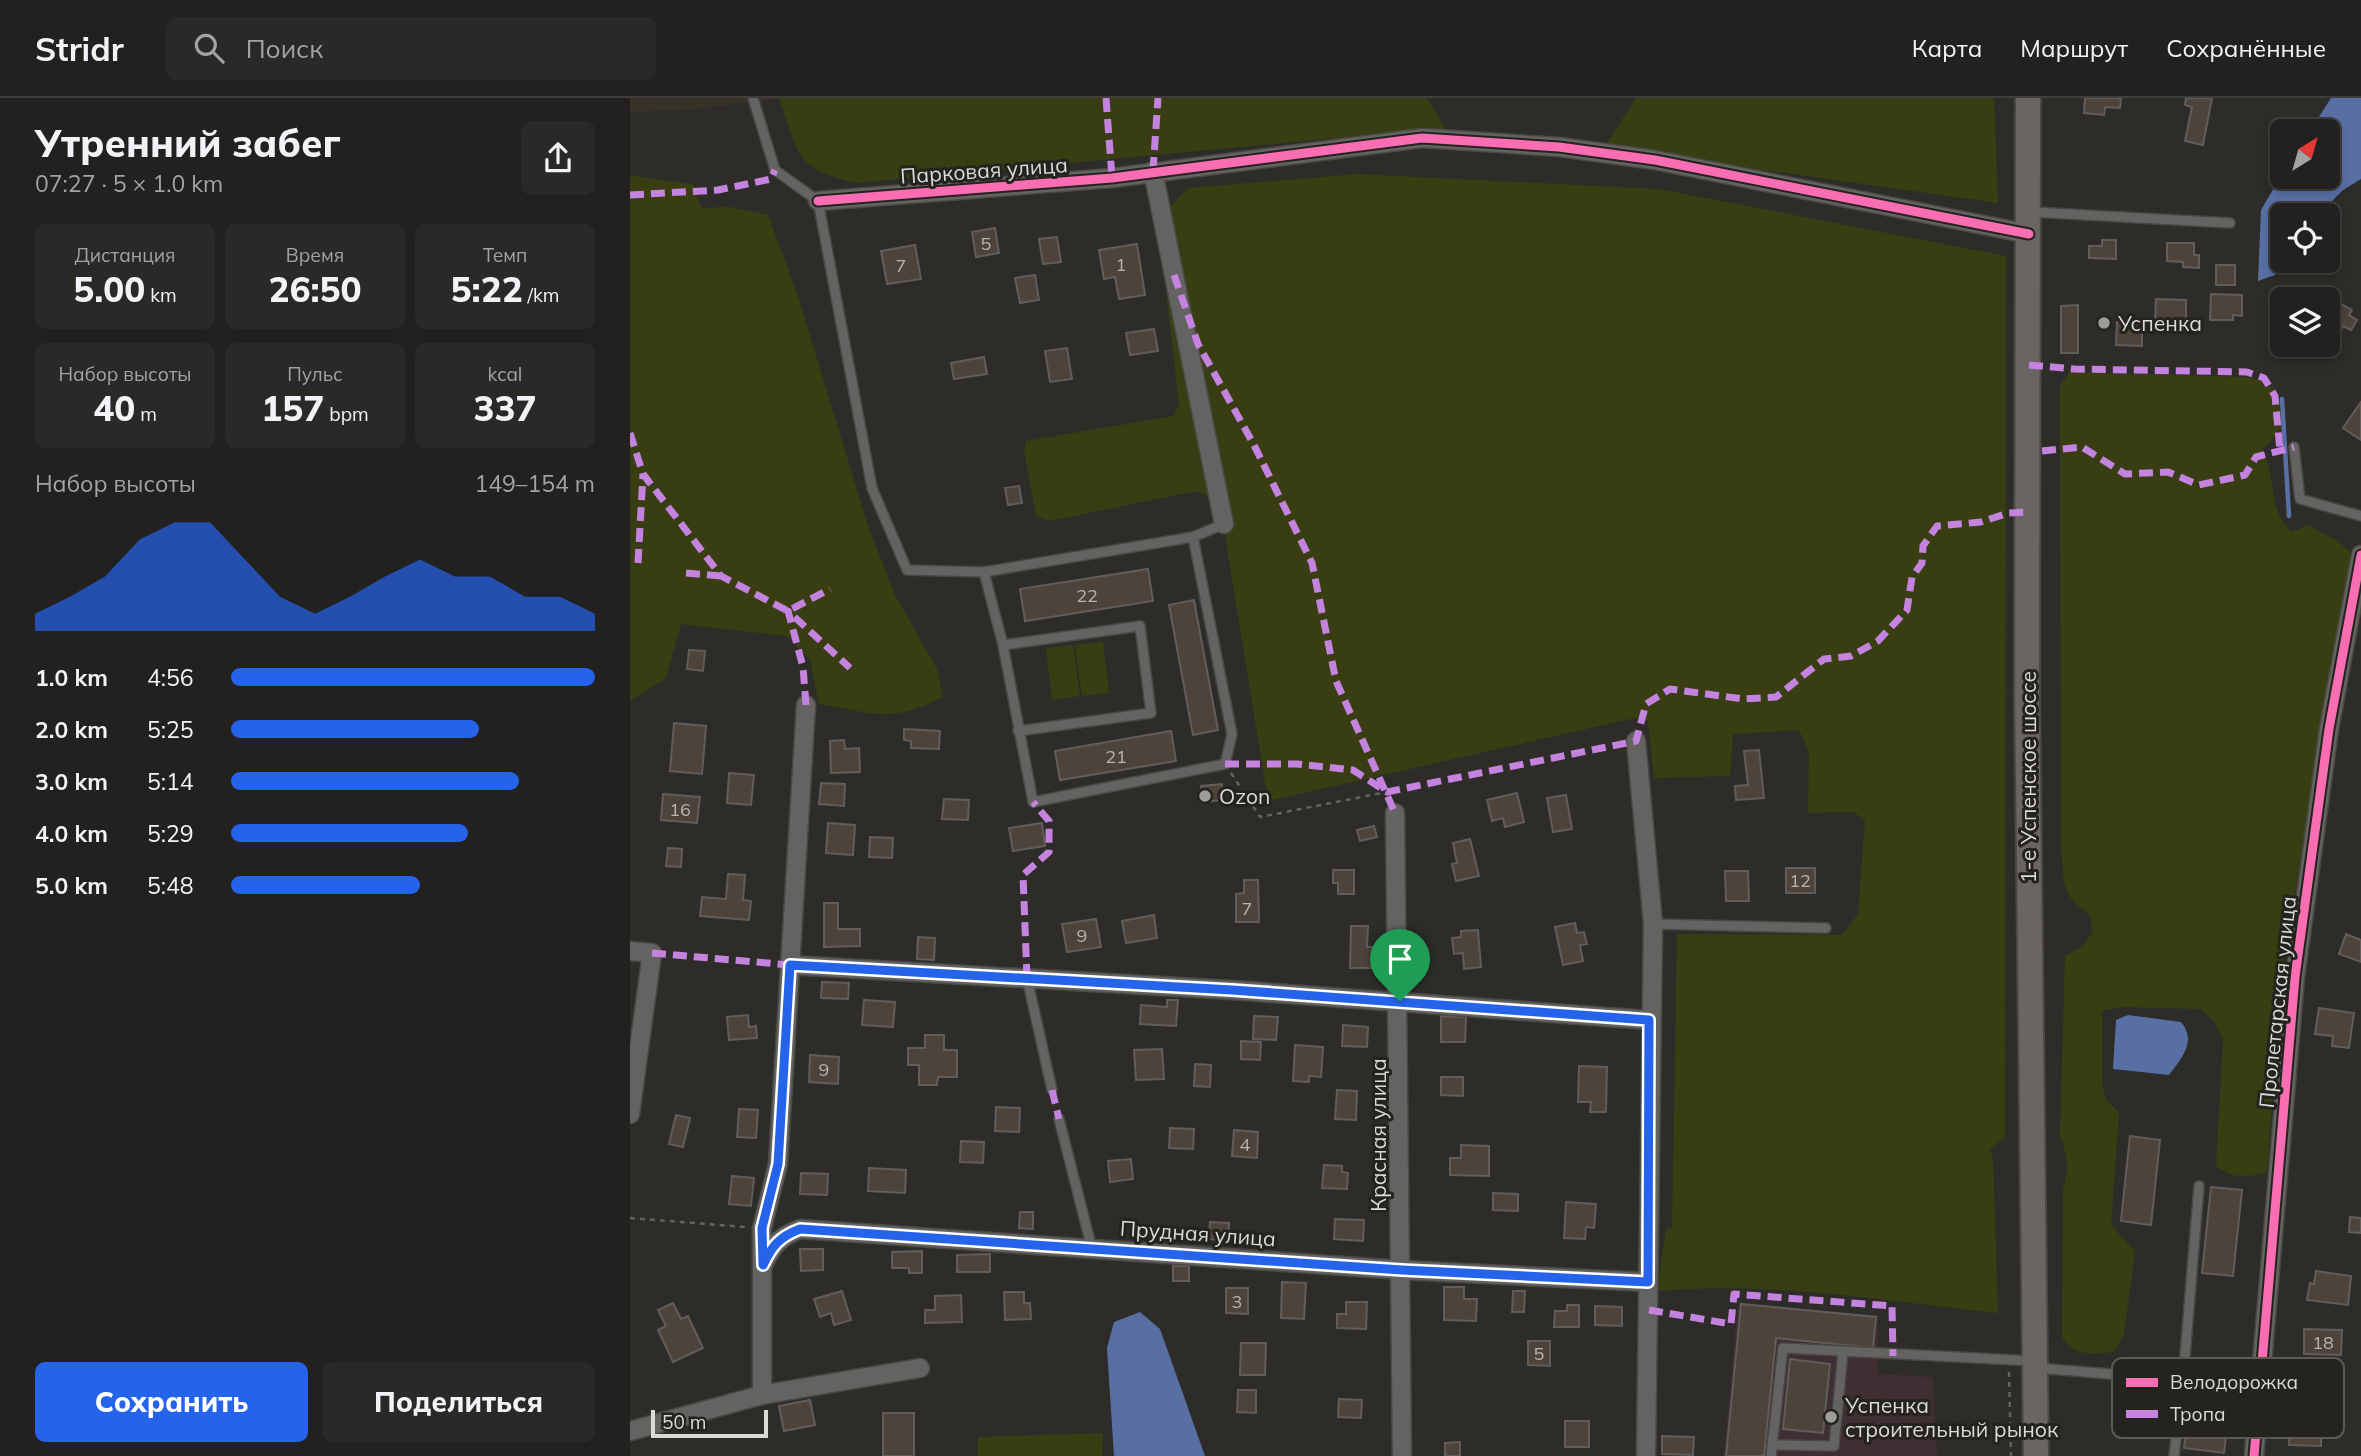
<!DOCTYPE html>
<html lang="ru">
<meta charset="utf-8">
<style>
body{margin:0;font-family:Mulish,sans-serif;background:#2a2928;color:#f1f3f6;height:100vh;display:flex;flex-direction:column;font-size:26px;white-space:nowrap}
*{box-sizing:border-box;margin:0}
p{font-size:23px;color:#a2a3a4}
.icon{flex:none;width:38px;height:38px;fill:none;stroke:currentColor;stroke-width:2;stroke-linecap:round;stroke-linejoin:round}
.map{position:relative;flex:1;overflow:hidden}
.sheet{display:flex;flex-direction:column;background:#22211f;width:630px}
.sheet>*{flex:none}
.needle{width:46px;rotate:37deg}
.buttons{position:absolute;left:1640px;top:21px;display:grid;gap:14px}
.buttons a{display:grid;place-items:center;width:70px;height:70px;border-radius:10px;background:#22211f;box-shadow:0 4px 10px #0003,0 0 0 2px #3f3e3d;font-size:35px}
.scale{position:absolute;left:21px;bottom:18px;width:117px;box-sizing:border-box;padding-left:7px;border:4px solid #dcdad7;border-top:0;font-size:19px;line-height:24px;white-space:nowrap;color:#dcdad7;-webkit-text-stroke:5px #25231e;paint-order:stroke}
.pin{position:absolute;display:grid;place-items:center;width:60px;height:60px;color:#fff;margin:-72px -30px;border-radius:50% 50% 50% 0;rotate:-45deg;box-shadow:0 0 7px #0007}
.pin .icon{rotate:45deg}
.round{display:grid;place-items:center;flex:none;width:74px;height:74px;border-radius:10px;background:#2a2928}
.summary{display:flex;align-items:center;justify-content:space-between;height:119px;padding:0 35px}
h1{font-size:38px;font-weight:800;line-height:52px}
.figures{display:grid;grid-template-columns:repeat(3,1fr);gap:10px;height:119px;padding:7px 35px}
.figures div{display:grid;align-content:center;border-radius:10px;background:#2a2928;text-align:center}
.figures b{font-size:35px;font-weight:800}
.figures small{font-size:19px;font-weight:400}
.figures p{font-size:19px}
.chart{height:196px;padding:14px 35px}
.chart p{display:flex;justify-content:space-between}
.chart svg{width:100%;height:126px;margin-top:7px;fill:#2563eb;opacity:.7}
.primary-button{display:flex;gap:14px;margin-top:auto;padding:14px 35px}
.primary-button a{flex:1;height:80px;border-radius:10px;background:#2563eb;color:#fff;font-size:28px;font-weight:800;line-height:80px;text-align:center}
.primary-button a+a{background:#2a2928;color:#f1f3f6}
ul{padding:0 35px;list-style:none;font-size:23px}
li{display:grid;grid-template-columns:112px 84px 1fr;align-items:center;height:52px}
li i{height:18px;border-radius:9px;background:#2563eb}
header{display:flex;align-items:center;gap:42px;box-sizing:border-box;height:98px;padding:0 35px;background:#22211f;border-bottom:2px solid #3f3e3d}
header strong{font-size:33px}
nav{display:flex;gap:38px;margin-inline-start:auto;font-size:24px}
.search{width:490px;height:63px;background:#2a2928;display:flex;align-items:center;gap:18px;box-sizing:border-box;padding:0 24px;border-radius:10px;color:#a2a3a4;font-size:26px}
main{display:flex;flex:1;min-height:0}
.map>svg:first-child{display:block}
.commercial{fill:#3f2e32}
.built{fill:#373128}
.green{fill:#383e12}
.water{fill:#576fa3}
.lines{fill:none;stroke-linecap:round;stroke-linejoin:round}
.stream{stroke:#576fa3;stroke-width:4.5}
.building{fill:#4e433b;stroke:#605d5b;stroke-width:2}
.lane-casing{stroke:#494845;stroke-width:12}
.street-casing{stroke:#494845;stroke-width:21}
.secondary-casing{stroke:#494845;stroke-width:28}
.path{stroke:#646261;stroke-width:2.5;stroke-dasharray:5 5;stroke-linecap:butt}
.lane{stroke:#646361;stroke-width:9}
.street{stroke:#646361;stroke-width:18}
.secondary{stroke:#696562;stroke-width:24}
.quiet{stroke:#c483df;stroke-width:7;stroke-dasharray:14 7;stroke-linecap:butt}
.cycleway-casing{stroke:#25231e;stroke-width:13}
.cycleway{stroke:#f96db3;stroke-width:9}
.route-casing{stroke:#fff;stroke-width:14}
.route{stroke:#2563eb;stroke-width:9}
.poi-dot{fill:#9f9d9a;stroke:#25231e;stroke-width:2.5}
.labels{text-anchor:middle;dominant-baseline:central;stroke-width:6;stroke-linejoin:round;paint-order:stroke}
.number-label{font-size:18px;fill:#b8b4b0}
.street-label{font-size:21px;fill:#dcdad7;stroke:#25231e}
.poi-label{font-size:21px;fill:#dcdad7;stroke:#25231e;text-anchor:start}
.key{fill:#25231e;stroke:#5c5a56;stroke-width:2}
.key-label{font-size:19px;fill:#dcdad7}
</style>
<header>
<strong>Stridr</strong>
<div class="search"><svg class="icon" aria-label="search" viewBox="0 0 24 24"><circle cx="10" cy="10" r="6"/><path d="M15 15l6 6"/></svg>Поиск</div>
<nav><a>Карта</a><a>Маршрут</a><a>Сохранённые</a></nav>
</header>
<main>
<section class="sheet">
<div class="summary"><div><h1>Утренний забег</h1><p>07:27 · 5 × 1.0 km</p></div><a class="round"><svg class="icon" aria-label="share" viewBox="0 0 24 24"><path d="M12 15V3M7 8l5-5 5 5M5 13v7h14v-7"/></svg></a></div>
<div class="figures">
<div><p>Дистанция</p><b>5.00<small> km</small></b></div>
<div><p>Время</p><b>26:50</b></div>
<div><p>Темп</p><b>5:22<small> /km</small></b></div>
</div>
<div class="figures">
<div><p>Набор высоты</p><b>40<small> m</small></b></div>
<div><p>Пульс</p><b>157<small> bpm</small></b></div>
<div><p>kcal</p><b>337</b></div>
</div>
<div class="chart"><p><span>Набор высоты</span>149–154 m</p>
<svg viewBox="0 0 160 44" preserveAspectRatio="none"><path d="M0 44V38L10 32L20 25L30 12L40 6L50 6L60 19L70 32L80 38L90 32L100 25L110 19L120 25L130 25L140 32L150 32L160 38V44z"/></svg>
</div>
<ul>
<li><b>1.0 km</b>4:56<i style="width:100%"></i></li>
<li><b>2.0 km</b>5:25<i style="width:68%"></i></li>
<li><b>3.0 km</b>5:14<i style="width:79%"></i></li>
<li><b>4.0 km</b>5:29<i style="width:65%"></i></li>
<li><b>5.0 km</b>5:48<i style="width:52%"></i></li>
</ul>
<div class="primary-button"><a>Сохранить</a><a>Поделиться</a></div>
</section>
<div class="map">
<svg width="1731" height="1358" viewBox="0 0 1731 1358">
<rect width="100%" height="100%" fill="#2e2c29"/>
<path class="commercial" d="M1108,1204L1248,1218V1276L1303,1279L1307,1358H1094Z"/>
<path class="built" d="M0,0H154L57,12L0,14Z"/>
<g class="green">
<path d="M149,0H797L818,35L749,36L227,85C164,71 169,56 149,0Z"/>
<path d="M1006,0H1364L1368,105L1026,57H969Z"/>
<path d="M727,76L1029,91L1376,158L1375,1039L1360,1052L1363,1060L1368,1215C1255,1203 1141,1183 1027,1193L1036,1131L1042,1130L1047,836L1212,837L1228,816L1235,722L1223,714L1178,715L1179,654L1169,632L1103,636L1100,678L1024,680L1018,623L1005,620L638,703L596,444L597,408L567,393L419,423L406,418L394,353L396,343L544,318L549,307L528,121L558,90Z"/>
<path d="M4,78L63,86L71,110L100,109L138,117L168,198L237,425L265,497L307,571L313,599C261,626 243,615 189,606L180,561L157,538L51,526L36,580L0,603V79Z"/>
<path d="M1440,274L1614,279L1631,282L1646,292L1656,326L1632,352C1648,383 1636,410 1662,434L1678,427L1708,443L1721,455L1651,881L1637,1074C1616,1080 1604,1081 1586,1068L1593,942L1584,923L1570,911L1489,909L1472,913V984L1476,1002L1489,1014L1481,1127L1505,1153L1494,1237L1485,1253C1467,1258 1440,1258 1432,1238L1433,1091C1439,1071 1438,1057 1430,1038L1435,858L1452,848L1463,834L1459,816C1429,796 1435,783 1431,751L1430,288Z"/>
<path d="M473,544L479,595L452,598L445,547Z"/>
<path d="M443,547L450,598L422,602L416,550Z"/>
<path d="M473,1335L472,1358H348V1339Z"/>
</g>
<g class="water">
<path d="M1701,0H1731V81L1713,92L1688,117H1652V163H1655L1645,177L1628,183L1631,112L1652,76L1698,79V33H1680Z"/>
<path d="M1498,917L1551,924C1567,943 1552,960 1539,977L1483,971L1486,922Z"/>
<path d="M510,1214L530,1231L575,1358H484L477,1250L484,1224Z"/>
</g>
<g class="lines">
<path class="stream" d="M1652,301L1659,418"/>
</g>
<g class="building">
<path d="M1455,0H1491L1490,10L1475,9L1474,17L1454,15Z"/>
<path d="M1556,0H1582L1573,47L1555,43L1562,9L1555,7Z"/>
<path d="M365,130L369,155L346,159L342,134Z"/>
<path d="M427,139L431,164L413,166L409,141Z"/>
<path d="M1472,142H1486V161L1459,160V148H1472Z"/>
<path d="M1537,145H1564V157H1569V170L1553,169V164L1537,163Z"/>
<path d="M507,146L515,197L489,201L485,179L474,181L469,152Z"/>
<path d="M285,147L291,181L257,186L251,153Z"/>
<rect x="1586" y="167" width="19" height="20"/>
<path d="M405,177L409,202L390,205L385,180Z"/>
<path d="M1581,196L1612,197V218L1603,217V222H1580Z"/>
<path d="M1696,197L1722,212L1719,217L1727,222L1721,232L1713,228L1705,243L1698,239Z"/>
<path d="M1526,201L1556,202V222H1525Z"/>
<path d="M1448,207V255H1431V208Z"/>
<path d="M1487,224L1512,225V248L1486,247Z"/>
<path d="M524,231L528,253L500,257L496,235Z"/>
<path d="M437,250L442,281L420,284L415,253Z"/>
<path d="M354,259L357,276L324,281L321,265Z"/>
<path d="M1731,304V342L1713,330Z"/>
<path d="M389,388L392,405L378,407L375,390Z"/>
<path d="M518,471L523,503L395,523L390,491Z"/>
<path d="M564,502L588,632L563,637L539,507Z"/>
<path d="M59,552L75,553L73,573L57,571Z"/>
<path d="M44,625L76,628L72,676L40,673Z"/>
<path d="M274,631L310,633L309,651L281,650V643L274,642Z"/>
<path d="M541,633L546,663L430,682L425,653Z"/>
<path d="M214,642L215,651L229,650L230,674L201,675L200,643Z"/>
<path d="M1129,652L1134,700L1106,702L1105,688L1118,687L1114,653Z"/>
<path d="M99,675L124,677L121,707L97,705Z"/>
<path d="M191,685L215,686L214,708L189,706Z"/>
<path d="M592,686L593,702L573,704L571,688Z"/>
<path d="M887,695L894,724L875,729L873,720L862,723L857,702Z"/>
<path d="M33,696L70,699L67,725L31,722Z"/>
<path d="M936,697L942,731L923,734L917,700Z"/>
<path d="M314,701L339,702L338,722L312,721Z"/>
<path d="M198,725L225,727L223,757L196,755Z"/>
<path d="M412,725L415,748L383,753L379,730Z"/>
<path d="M744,728L747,739L730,743L727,732Z"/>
<path d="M240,739L263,740L262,760L239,759Z"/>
<path d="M840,741L849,778L826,783L822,766L827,765L823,745Z"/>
<path d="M38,750L52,751L51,769L36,768Z"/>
<rect x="1156" y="770" width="29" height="25"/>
<path d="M703,772H724V796H708V785H703Z"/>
<path d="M1095,773H1118L1119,803H1096Z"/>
<path d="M98,776L115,777L113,802L121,803L119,822L70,818L72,799L96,801Z"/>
<path d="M614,782H628L629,824H606V796L614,795Z"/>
<path d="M194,805H208V831H230V848L194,849Z"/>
<path d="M524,817L527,840L496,845L492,823Z"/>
<path d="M466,821L471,849L437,854L432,826Z"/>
<path d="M945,825L947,835L954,834L957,846L950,847L953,863L933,867L925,829Z"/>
<path d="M721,828H738L737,849H743L742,870H720Z"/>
<path d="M848,832L851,869L834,871L833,855L824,856L822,840L831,839V833Z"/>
<path d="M1716,836L1731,842V864L1709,856Z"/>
<path d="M288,839L305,840L304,862L287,861Z"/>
<path d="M192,884L219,885L218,901L191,900Z"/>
<path d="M234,902L265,904L263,929L232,927Z"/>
<path d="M537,902H548L546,928L510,926L511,907L537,909Z"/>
<path d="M1689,910L1724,915L1719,950L1702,948L1703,938L1685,936Z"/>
<path d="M118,917L119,929L126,928L127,940L99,942L97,919Z"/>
<path d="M624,918L648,919L646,942L623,941Z"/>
<path d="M811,918L836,919L835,944H811Z"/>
<path d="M713,927L738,929L737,949L712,948Z"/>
<path d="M295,937H314V952H327V979H308L307,987H289V967H278V950H295Z"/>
<path d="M611,943L631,944L630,962L611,961Z"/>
<path d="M665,947L693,949L691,979L679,978V984L663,983Z"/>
<path d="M532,951L534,981L506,982L504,952Z"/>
<path d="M180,957L209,959L208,986L179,984Z"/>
<path d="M565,966L581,967L580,989L564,988Z"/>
<path d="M949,968L977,969L976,1014H960L961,1004H948Z"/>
<path d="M811,979H833V998L811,997Z"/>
<path d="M707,992L727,993L726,1022L705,1021Z"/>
<path d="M366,1009L390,1010L389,1034L365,1033Z"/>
<path d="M109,1011L128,1012L126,1040L107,1039Z"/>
<path d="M46,1017L60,1020L53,1049L39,1046Z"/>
<path d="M540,1030L564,1031L563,1051L539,1050Z"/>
<path d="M604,1032L628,1034L627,1060L602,1058Z"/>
<path d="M1500,1038L1530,1042L1521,1127L1491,1123Z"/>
<path d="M331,1043L354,1044L353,1065L330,1064Z"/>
<path d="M831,1047L859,1048V1078L820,1077V1060H831Z"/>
<path d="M501,1061L503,1081L480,1084L478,1063Z"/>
<path d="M694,1067L712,1068V1074L718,1075L717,1091L692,1090Z"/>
<path d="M239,1070L276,1072L275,1095L238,1093Z"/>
<path d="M171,1075L198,1076L197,1097L170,1096Z"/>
<path d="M102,1078L124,1080L121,1108L99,1106Z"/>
<path d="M1581,1089L1612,1092L1603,1178L1572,1175Z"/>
<path d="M863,1095L888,1096V1113L863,1112Z"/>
<path d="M936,1104L966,1106L964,1130L956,1129L955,1141L934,1140Z"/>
<path d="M390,1114H403V1131L389,1130Z"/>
<path d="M1720,1119L1731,1120V1135L1719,1134Z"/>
<path d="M705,1121L734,1122L733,1143L704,1141Z"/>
<path d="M580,1124L599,1125L598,1142L579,1141Z"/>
<path d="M170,1151H193V1172L171,1173Z"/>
<path d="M292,1153V1175H279V1170H262V1154Z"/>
<path d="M360,1156V1174H327V1157Z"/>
<rect x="543" y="1168" width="16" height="15"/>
<path d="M1686,1173L1721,1178L1718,1207L1677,1202L1680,1185L1684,1186Z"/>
<path d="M652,1184L676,1185L674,1221L651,1220Z"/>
<path d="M814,1189H834V1201H847L846,1223L814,1222Z"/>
<path d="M596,1190H618V1216L596,1215Z"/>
<path d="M212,1193L221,1222L204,1227L201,1215L190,1219L184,1201Z"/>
<path d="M883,1193H895L894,1214H882Z"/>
<path d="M374,1194H394V1205H400L401,1221L375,1222Z"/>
<path d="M331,1197L332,1224L295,1225V1212H305V1198Z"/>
<path d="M716,1204H737L736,1231L707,1230V1216H716Z"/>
<path d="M43,1205L51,1221L58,1218L73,1250L43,1264L28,1232L36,1228L28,1212Z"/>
<path d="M1111,1206L1246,1219L1243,1250L1146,1240L1134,1358H1096Z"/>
<path d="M937,1207H949V1229H924L925,1213H937Z"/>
<path d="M965,1208L992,1209V1228L965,1227Z"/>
<path d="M1674,1231L1712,1232L1711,1257L1674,1256Z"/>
<path d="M898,1243H920V1268L898,1267Z"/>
<path d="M611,1245H636L635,1277H610Z"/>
<path d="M1160,1261L1200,1266L1193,1335L1153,1331Z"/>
<path d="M608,1292H626V1315L607,1314Z"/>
<path d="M1560,1292L1601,1297L1594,1355L1554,1350Z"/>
<path d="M709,1301L732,1302L731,1320L708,1319Z"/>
<path d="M180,1302L185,1327L154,1333L149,1308Z"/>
<path d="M1660,1306H1684V1333H1691V1348L1659,1347Z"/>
<rect x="253" y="1315" width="31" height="43"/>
<rect x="935" y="1323" width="24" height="26"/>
<path d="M1032,1338L1064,1339L1063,1357L1032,1356Z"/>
<path d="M830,1344V1358H815V1345Z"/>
</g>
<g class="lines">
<g class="lane-casing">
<g id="lane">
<path d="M123,0L145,72L188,103L242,390L277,472L354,474L373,547L403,704L595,666L602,636L563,439"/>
<path d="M1401,114L1600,125"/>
<path d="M1664,349L1670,401L1731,418"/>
<path d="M354,474L563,439L594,426"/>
<path d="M373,547L510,528L521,615L388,633"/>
<path d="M1023,826L1196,830"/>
<path d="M397,880L422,992"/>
<path d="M429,1021L462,1151"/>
<path d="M1407,1270L1553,1282L1569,1088"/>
<path d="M1142,1347L1204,1348L1213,1254"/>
<path d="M1141,1358L1153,1250L1404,1263"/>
<path d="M1544,1358L1553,1282"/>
</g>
</g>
<g class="street-casing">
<g id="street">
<path d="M523,73L594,426"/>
<path d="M188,103L482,80L792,40L929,49L1025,62L1399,136"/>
<path d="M1006,643L1023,826L1016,1358"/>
<path d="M765,715L772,1358"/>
<path d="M0,853L22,855L0,1016"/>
<path d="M160,867L602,892L1019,922"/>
<path d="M133,1167C142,1148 149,1139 170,1131L772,1172L1018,1184"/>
<path d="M132,1297V1130L148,1066L176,607"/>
<path d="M0,1333L132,1297L290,1270"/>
<path d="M1624,1358L1665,879L1699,631L1731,457"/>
</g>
</g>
<g class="secondary-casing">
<path id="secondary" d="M1398,0L1397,596L1406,1358"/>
</g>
<g class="path">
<path d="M601,675L630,719L757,694"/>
<path d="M0,1120L115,1129"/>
<path d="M1379,1274L1381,1358"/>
</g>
<use href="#lane" class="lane"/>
<use href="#street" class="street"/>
<use href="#secondary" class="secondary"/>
<g class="quiet">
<path d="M476,0L482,80"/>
<path d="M523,73L528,0"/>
<path d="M0,97L88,92L141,81L145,72"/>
<path d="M544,177L568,246L624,347L682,465L706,583L765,715"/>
<path d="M1399,267L1445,271L1617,274L1634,280L1645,298L1650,353"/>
<path d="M0,335L13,376L91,478L158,513L200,491"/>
<path d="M1412,353L1452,349L1495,376L1538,374L1569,387L1615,377L1626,359L1664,349"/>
<path d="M8,465L13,376"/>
<path d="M56,475L91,478"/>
<path d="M176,607L173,569L158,513L220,570"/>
<path d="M595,666H667L723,672L757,694L1006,643L1016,606L1040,591L1113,601L1146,599L1194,561L1221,558L1248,543L1277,512L1282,479L1292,465L1293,448L1307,428L1351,424L1378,415L1399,414"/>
<path d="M22,855L160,867"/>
<path d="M397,880L393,777L419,754V723L403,704"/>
<path d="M422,992L429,1021"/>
<path d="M1019,1212L1101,1226L1104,1196L1262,1208L1263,1258"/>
</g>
<g class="cycleway-casing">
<g id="cycleway">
<path d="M188,103L482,80L792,40L929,49L1025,62L1399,136"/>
<path d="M133,1167C142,1148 149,1139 170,1131L772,1172L1018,1184"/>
<path d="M1624,1358L1665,879L1699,631L1731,457"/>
</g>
</g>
<use href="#cycleway" class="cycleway"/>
</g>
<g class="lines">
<g class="route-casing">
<path id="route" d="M160,867L602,892L1019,922L1018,1184L772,1172L170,1131C149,1139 142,1148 133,1167L132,1130L148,1066Z"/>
</g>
<use href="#route" class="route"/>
</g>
<g class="poi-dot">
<circle cx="1474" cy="225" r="7"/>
<circle cx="575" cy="698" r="7"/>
<circle cx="1201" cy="1319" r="7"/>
</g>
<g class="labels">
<g class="number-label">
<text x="356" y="145">5</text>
<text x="491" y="166">1</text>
<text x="271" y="167">7</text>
<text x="457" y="497">22</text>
<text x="486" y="658">21</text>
<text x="50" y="711">16</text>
<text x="1170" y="782">12</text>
<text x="617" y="810">7</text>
<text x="452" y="837">9</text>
<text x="194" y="971">9</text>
<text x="615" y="1046">4</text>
<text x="607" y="1203">3</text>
<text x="1693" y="1244">18</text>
<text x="909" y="1255">5</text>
</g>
<g class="street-label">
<text transform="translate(354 72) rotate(-4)">Парковая улица</text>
<text transform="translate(1398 679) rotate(-90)">1-е Успенское шоссе</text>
<text transform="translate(1647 904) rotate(-84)">Пролетарская улица</text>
<text transform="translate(748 1037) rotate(-90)">Красная улица</text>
<text transform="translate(568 1135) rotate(4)">Прудная улица</text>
</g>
<g class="poi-label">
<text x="1488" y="225">Успенка</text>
<text x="589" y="698">Ozon</text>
<text x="1215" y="1307">Успенка<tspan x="1215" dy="24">строительный рынок</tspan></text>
</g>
</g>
<rect x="1482" y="1260" width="232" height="80" rx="10" class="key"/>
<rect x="1496" y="1280" width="32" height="9" fill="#f96db3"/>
<rect x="1496" y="1312" width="32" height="8" fill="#c483df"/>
<g class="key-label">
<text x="1540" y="1291">Велодорожка</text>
<text x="1540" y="1323">Тропа</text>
</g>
</svg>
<div class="buttons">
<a><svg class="needle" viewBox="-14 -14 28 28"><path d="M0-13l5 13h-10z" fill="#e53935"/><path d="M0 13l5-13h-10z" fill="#a2a3a4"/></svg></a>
<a><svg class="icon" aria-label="locate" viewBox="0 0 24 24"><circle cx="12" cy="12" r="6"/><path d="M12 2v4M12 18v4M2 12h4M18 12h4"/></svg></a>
<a><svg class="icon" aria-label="layers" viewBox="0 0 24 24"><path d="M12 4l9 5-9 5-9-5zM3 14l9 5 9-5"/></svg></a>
</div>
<div class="scale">50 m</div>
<div class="pin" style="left:770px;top:903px;background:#1e9e55"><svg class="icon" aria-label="arrive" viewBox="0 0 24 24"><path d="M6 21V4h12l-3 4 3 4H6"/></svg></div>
</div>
</main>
